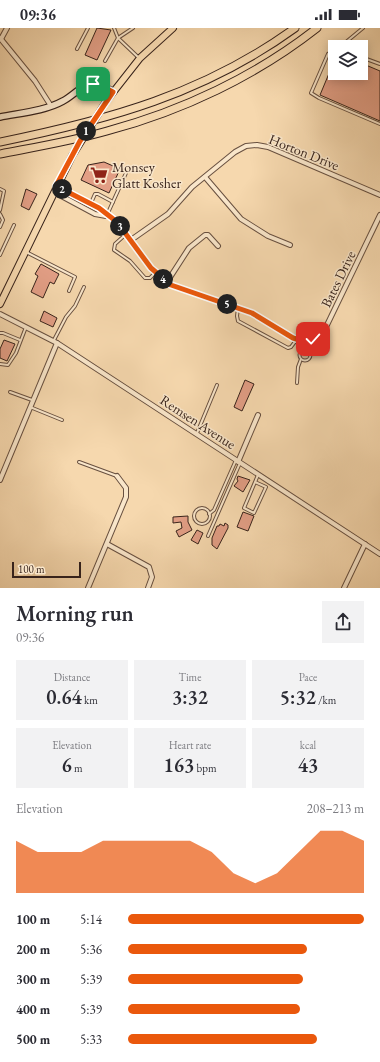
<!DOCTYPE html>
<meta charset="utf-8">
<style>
body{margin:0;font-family:"EB Garamond",serif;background:#f2f2f3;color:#2b2b33;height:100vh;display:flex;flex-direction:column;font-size:15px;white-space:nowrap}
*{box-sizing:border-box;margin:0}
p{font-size:13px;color:#7c7c81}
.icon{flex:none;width:22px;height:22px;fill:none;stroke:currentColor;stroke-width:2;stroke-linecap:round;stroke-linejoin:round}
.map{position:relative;height:560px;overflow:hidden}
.panel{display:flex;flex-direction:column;background:#fff;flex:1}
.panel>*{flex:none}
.controls{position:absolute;left:328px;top:12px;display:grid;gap:8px}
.controls a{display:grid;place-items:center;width:40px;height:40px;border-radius:0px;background:#fff;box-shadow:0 2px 10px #0003;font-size:20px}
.scale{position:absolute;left:12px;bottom:10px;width:69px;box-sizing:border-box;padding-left:4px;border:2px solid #38231b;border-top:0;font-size:11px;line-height:14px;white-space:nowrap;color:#38231b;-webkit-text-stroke:3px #f9e6ca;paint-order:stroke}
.pin{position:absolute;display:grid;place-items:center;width:34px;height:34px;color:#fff;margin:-17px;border-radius:8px;box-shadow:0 2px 6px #0006}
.km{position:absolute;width:20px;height:20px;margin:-10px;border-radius:50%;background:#222;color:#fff;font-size:11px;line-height:20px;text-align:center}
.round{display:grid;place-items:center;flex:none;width:42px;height:42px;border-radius:0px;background:#f2f2f3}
.head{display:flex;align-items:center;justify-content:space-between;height:68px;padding:0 16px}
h1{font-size:22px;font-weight:600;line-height:30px}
.figures{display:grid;grid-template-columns:repeat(3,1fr);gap:6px;height:68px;padding:4px 16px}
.figures div{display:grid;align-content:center;border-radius:0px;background:#f2f2f3;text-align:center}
.figures b{font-size:20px;font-weight:600}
.figures small{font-size:11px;font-weight:400}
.figures p{font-size:11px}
.chart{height:112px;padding:8px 16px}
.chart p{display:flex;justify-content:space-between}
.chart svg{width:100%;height:72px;margin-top:4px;fill:#ea580c;opacity:.7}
ul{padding:0 16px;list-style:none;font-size:13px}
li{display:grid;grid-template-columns:64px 48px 1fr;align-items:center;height:30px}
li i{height:10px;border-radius:5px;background:#ea580c}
.status{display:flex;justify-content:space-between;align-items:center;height:28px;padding:0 20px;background:#fff;direction:ltr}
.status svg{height:11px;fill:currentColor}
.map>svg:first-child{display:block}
.building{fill:#e29e85;stroke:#38231b}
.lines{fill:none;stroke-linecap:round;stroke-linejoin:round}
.lane-casing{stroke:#685040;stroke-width:4}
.street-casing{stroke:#685040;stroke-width:6}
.secondary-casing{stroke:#38231b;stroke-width:8}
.primary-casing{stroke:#38231b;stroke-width:8}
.highway-casing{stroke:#38231b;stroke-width:9}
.lane{stroke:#f9e6ca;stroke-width:2}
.street{stroke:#f9e6ca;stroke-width:4}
.secondary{stroke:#f9e6ca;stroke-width:5.5}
.primary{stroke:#f6d8ae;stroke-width:6}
.highway{stroke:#f6d8ae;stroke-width:7}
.primary-bridge-casing{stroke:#38231b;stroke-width:8;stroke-linecap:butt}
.primary-bridge{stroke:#f6d8ae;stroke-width:6}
.route-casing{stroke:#fff;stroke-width:8}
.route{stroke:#ea580c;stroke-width:5}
.labels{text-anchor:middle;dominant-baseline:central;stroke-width:3;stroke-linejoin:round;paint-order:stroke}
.street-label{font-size:14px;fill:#38231b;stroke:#f9e6ca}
.poi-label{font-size:14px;fill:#38231b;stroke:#f9e6ca;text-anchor:start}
</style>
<div class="status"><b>09:36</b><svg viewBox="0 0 49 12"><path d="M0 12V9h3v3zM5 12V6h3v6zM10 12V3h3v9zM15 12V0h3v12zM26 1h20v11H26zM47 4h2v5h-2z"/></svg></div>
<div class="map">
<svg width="380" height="560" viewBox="0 0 380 560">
<rect width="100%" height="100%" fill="#f6d8ae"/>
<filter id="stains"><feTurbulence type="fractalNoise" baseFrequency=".005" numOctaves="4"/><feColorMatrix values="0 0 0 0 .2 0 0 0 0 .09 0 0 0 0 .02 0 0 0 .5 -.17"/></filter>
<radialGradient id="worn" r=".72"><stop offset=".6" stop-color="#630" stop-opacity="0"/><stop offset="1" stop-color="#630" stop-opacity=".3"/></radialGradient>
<g class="building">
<path d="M97,0L111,2L97,32L85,27Z"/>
<path d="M335,31V45H361V35L380,43V93L320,67Z"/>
<path d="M104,134L120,141L109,165L81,152L88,137Z"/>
<path d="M26,161L37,166L29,182L21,178Z"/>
<path d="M41,236L59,246L54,256L50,254L43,270L31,264L38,248L35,246Z"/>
<path d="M44,283L57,290L53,299L40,293Z"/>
<path d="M4,312L15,316L7,333L0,330V321Z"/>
<path d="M245,352L254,356L242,383L234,379Z"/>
<path d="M238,448L250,452L243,464L234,458L238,453L237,451Z"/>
<path d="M243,484L254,488L248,503L237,499Z"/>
<path d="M188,488V494L192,502L179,509L176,503L182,500L181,494L173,495V489Z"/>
<path d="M225,495L228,497V500L217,521L212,517V510L217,498H219L220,496L224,498Z"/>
<path d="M197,502L203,505L198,516L191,512Z"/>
</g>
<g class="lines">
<g class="lane-casing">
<g id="lane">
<path d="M133,0L118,10L139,30"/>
<path d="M340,19L363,0"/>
<path d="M77,21L88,0"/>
<path d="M335,21L328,26L311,65L319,70L380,96"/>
<path d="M361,29L380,36"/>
<path d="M105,33L118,10L114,0"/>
<path d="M0,161L4,163L0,182"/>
<path d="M91,175L95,166H98L113,174"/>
<path d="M0,186L3,192L0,199"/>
<path d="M107,187L126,145"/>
<path d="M125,207L115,216L114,222L130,233L145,250H150L155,245"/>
<path d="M26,224L75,249L69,263"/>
<path d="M0,227L14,197"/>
<path d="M238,280L237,288L238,293L288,320L291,319L297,311"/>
<path d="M0,305H3L20,312"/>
<path d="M54,312L66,289L75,278L84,259"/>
<circle cx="305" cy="327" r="5.5"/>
<path d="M0,336L8,337L16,325L26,299"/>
<path d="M297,355L298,339L301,331"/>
<path d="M10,364L32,372"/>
<path d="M30,379L62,392"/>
<path d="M197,405L217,357"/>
<path d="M79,434L117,448"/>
<path d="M255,454L266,459L254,485L244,480L258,447"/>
<circle cx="202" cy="488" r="8"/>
<path d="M209,486L214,482L236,432"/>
<path d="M208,508L240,435"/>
</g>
</g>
<g class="street-casing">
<g id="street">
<path d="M0,10L35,53L51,78"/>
<path d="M1,11L7,0"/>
<path d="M205,149L241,191L268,208L290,217"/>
<path d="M56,158L99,180L117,194L151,240L171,257L252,285L293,310L303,313L313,311L321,307L327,297L380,187"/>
<path d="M54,164L95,186L106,188"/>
<path d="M131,212L168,186L192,159L235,124L246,118L257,117L268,119L380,167"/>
<path d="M167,254L189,220L205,207H208L218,218"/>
<path d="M0,286L57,315L380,526"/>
<path d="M238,434L258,387"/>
<path d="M0,452L57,315"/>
<path d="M107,516L149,539L152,549L148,560"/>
<path d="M88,560L126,469V460L117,448"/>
<path d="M344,560L365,516"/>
</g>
</g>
<g class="secondary-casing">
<path id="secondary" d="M0,89C20,85 45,83 63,73C73,68 81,57 93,56C100,56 107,60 113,64"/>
</g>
<g class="primary-casing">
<g id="primary">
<path d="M107,72L140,30L173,0"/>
<path d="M0,276L72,128"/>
</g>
</g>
<g class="highway-casing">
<g id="highway">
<path d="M0,114C108,92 204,66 295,0"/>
<path d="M0,126C36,119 72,113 107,103C182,83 256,48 317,0"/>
</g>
</g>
<use href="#lane" class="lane"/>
<use href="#street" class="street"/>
<use href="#secondary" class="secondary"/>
<use href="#primary" class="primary"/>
<use href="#highway" class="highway"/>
<g class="primary-bridge-casing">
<path id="primary-bridge" d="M72,128L107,72"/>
</g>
<use href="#primary-bridge" class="primary-bridge"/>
</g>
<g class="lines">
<g class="route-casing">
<path id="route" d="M93,56L101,58L113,64L80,113L56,158L99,180L117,194L151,240L171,257L252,285L293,310L303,313L313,311"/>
</g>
<use href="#route" class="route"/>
</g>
<defs>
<g id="supermarket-bare" transform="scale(1.38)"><path d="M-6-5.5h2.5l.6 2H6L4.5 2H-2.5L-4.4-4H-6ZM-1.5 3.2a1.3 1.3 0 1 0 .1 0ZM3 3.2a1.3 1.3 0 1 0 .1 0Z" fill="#8f2418" stroke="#f9e6ca" stroke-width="2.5" paint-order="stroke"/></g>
</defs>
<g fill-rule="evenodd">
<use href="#supermarket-bare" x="99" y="147"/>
</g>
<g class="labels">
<g class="street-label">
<text transform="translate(304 124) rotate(22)">Horton Drive</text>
<text transform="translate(338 251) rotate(-64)">Bates Drive</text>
<text transform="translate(198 394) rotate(33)">Remsen Avenue</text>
</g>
<g class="poi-label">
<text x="112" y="139">Monsey<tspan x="112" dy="16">Glatt Kosher</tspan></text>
</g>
</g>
<rect width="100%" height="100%" filter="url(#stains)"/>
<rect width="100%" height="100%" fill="url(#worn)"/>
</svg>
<div class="controls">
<a><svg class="icon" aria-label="layers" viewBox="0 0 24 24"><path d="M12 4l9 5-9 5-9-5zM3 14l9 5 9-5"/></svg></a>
</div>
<div class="scale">100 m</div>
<div class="pin" style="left:93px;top:56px;background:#1e9e55"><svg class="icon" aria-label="arrive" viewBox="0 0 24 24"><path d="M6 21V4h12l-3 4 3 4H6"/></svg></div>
<div class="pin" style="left:313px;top:311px;background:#d93025"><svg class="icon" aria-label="check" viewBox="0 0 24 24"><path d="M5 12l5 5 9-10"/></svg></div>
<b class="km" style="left:86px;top:103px">1</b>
<b class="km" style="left:62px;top:161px">2</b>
<b class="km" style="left:120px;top:198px">3</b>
<b class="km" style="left:163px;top:251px">4</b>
<b class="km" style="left:227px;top:276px">5</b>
</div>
<section class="panel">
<div class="head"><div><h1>Morning run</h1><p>09:36</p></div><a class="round"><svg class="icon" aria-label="share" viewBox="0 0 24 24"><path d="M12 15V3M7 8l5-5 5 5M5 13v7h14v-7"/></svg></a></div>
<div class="figures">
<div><p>Distance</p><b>0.64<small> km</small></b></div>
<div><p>Time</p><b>3:32</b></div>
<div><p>Pace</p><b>5:32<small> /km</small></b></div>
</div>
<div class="figures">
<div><p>Elevation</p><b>6<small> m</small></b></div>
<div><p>Heart rate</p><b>163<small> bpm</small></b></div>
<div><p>kcal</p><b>43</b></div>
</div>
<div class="chart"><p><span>Elevation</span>208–213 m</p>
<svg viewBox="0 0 160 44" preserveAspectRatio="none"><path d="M0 44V12L10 19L20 19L30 19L40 12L50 12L60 12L70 12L80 12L90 19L100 32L110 38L120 32L130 19L140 6L150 6L160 12V44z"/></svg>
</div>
<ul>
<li><b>100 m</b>5:14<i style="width:100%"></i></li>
<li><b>200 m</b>5:36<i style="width:76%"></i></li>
<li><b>300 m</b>5:39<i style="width:74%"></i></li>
<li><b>400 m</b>5:39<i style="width:73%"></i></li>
<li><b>500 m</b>5:33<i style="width:80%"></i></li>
</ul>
</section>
